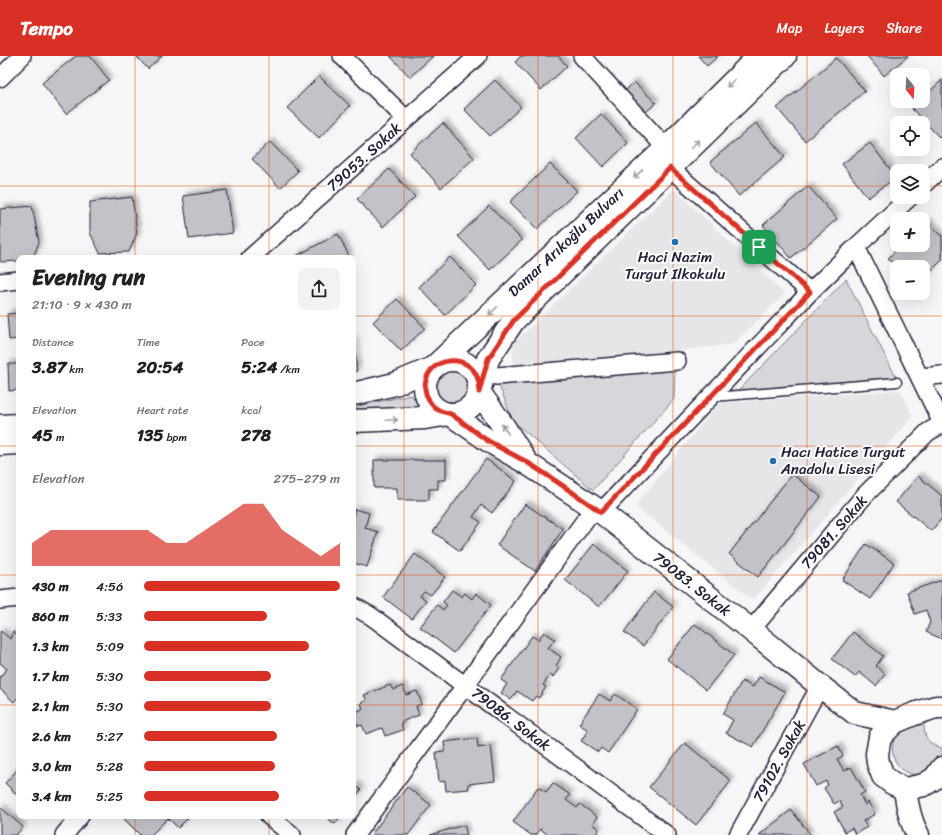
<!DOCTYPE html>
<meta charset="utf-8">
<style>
body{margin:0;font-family:Sriracha,sans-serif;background:#f2f2f2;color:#202124;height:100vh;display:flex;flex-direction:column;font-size:15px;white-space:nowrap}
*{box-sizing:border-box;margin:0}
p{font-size:13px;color:#757577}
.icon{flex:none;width:22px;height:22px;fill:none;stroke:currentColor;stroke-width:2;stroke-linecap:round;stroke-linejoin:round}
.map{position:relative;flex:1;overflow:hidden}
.side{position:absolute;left:16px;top:199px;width:340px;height:564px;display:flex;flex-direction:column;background:#fff;border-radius:8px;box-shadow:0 4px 16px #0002}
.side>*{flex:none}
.needle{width:26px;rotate:162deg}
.fabs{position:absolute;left:890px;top:12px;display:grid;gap:8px}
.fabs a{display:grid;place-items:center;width:40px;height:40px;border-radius:8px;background:#fff;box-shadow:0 4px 16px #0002;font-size:20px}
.pin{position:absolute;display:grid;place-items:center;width:34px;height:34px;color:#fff;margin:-17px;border-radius:8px;box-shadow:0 2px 6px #0006}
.round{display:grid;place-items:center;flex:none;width:42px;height:42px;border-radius:8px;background:#f2f2f2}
.headline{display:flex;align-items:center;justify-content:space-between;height:68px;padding:0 16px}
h1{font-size:22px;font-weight:700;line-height:30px}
.figures{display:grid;grid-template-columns:repeat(3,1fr);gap:6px;height:68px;padding:4px 16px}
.figures div{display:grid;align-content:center}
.figures b{font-size:17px;font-weight:700}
.figures small{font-size:11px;font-weight:400}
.figures p{font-size:11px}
.chart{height:112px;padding:8px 16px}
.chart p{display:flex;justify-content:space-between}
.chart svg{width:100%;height:72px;margin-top:4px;fill:#d93025;opacity:.7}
ul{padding:0 16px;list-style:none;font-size:13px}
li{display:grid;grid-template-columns:64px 48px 1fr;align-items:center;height:30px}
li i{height:10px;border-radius:5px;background:#d93025}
header{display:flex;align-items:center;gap:24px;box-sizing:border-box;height:56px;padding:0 20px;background:#d93025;color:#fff}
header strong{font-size:19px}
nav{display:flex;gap:22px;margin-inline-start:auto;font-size:14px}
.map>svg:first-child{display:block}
.built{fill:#e6e6e9}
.green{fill:#d7d7db;stroke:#7c7c8b}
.building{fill:#c2c2c9;stroke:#22223b;filter:url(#shadow)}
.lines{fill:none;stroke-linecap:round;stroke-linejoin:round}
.lane-casing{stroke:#22223b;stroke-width:11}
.street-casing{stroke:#22223b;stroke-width:20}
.secondary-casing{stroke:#22223b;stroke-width:25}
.lane{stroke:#fff;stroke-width:8}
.street{stroke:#fff;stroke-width:17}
.secondary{stroke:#fff;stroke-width:22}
.oneway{stroke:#9c9ca7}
.route-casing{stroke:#fff;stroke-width:8}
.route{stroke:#d93025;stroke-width:5}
.grid{fill:none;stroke:#e8590c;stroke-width:1;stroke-opacity:0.55}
.poi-dot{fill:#1f6fb2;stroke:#fff;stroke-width:1.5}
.labels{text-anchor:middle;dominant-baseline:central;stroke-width:4;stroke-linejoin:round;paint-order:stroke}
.street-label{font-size:15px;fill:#22223b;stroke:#fff}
.poi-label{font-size:15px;fill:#22223b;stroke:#fff}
</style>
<header>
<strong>Tempo</strong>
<nav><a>Map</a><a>Layers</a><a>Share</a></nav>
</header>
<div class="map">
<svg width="942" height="779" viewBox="0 0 942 779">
<defs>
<filter id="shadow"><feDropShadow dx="3.5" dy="-3.5" stdDeviation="2" flood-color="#0004"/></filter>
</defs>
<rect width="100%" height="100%" fill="#f6f6f7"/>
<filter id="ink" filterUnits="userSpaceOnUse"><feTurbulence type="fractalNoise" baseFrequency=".025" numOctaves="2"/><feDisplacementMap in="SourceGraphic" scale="8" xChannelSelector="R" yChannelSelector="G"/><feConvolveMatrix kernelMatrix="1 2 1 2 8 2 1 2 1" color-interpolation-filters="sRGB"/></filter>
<g filter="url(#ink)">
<g class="built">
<path d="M674,133L785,238L733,288L514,315L512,289Z"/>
<path d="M900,334L913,360L753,544L635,450L719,347Z"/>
</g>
<g class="green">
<path d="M846,223L897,323L738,335Z"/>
<path d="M675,310L674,343L593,434L513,365L498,327Z"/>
<circle cx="452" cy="331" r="17"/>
<path d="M411,339L422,353L353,358V351Z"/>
<path d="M918,667H924C924,682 927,687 942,692V704C938,707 929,716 925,718C922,720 916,719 912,718C896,714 888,697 895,681C896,678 900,674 903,672C907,670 913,668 918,667Z"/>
</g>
<g class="building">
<path d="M76,0H90L109,24L66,58L42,27Z"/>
<path d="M136,0H162L148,13Z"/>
<path d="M390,0H433L410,21Z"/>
<path d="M521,0H558L567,10L541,34L515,6Z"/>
<path d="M698,0H718L707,10Z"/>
<path d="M867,0H908L884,20Z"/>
<path d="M836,2L865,35L805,85L777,52Z"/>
<path d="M319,20L350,50L319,82L287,52Z"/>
<path d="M495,24L521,51L490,80L464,53Z"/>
<path d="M942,24V78L939,81L912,53L920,45H923V42Z"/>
<path d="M634,26L656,47L645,57L624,36Z"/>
<path d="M601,58L628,87L603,111L576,82Z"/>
<path d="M443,67L474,102L441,132L410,97Z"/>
<path d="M756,67L785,101L739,140L710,106Z"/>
<path d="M270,86L298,115L280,132L252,103Z"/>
<path d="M870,87L896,121L868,142L842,108Z"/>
<path d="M550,108L577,135L537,173L510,146Z"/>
<path d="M389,113L415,141L383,171L357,143Z"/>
<path d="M808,130L837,163L791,202L763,169Z"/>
<path d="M227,134L233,177L189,183L183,140Z"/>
<path d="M132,141L137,177L129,196L100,197L90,177V146Z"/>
<path d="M32,150L39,186L33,202H19V205L1,206L0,204V153Z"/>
<path d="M489,150L522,184L490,214L458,180Z"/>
<path d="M926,165L942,180V204L923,223V211H897L888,202L902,189H923V168Z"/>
<path d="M338,178L350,202H297L296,200Z"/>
<path d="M450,201L476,229L445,259L419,231Z"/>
<path d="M397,243L425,272L401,295L373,266Z"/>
<path d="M19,257V283L9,284L7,258Z"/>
<path d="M353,284H354L357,315L353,316Z"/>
<path d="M8,308H19V334L9,335Z"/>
<path d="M486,403L516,425L492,457L481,449L473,461L481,466L460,495L433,476Z"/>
<path d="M374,404H446V424H438V433H429V444H397V432H374Z"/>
<path d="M792,418L821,441L758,521L729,498Z"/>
<path d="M918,420L942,440V462L931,475L896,446Z"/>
<path d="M525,448L563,473L535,515L497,489Z"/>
<path d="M354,453L369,457L365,472L378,476L367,511L353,507Z"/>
<path d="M594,488L628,515L599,551L565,524Z"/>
<path d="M866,488L894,507L870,543L842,524Z"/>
<path d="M415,498L445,521L431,539L424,535L420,540L426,544L412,563L383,541Z"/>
<path d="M942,524V583L926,576L930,566L926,554L915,558L907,536Z"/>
<path d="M452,534L462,541L465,537L472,543L476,537L491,549L454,597L420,571L437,549L443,554L447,549L443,546Z"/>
<path d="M654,536L673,551L643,590L624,576Z"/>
<path d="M695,568L734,599L706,634L667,603Z"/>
<path d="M1,575L10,583L13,576L19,581V640L14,646L0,633V621L7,613L0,607V576Z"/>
<path d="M544,576L555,583L548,592L561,601L556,610L559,612L553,621L550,619L543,629L546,631L539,642L536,640L532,645L517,635L511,644L501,637L507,628L501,624L532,580L538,584Z"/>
<path d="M853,576L883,600L876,610L885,618L876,630L859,616L855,621L832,603Z"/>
<path d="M759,621L785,636L753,691L726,677L733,664L723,658L742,625L753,631Z"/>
<path d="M390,629L393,634L403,630L406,639L417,635L422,648L416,650L419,659L401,666L403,674L385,680L382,672L366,678L362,669L358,670L353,657L363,653L361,647L367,644L364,639Z"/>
<path d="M599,638L610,645L615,638L637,653L608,697L601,692L598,696L581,685L588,674L579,668Z"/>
<path d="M477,682L478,692L491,690L495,725L468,728L469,733L446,735L445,725L439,726L436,696L445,695L444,686Z"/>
<path d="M685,687L731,725L696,769L649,731Z"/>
<path d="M838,690L843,700L837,703L844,715L851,711L865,736L860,739L865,749L868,746L875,758L863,765L867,771L855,778L852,772L845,776L834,756L843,751L839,745L834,748L824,732L828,729L826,725L816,730L804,708Z"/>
<path d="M19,712V741L5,727Z"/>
<path d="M553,727L570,739L566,744L577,752L580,748L597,761L592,768L599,773L595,779H549L540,773L536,779H531L513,766L538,731L546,736Z"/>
<path d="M353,728L361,734L353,744Z"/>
<path d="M407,731L431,749L408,779H371Z"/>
<path d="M0,751L23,771L16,779H0Z"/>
<path d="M791,754L811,779H759Z"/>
<path d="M121,760H190L178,772L168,762L151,779H140Z"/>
<path d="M324,760H341L335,768Z"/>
<path d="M464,769L467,779H430Z"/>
</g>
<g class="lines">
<g class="lane-casing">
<path id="lane" d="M713,341L897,326"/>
</g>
<g class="street-casing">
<g id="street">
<path d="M342,0L406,63"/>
<path d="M582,0L666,92"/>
<path d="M0,22L22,0"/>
<path d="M670,112L810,236"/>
<path d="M923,129L942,111"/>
<path d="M856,191L942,367"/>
<path d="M250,202L478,0"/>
<path d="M0,226L19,224"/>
<path d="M496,320L677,305"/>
<path d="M920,321L942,319"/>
<path d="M0,544L19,542"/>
<path d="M353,550L371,560L667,779"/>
<path d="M751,574L864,440L928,376L942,368"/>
<path d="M269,760L292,779"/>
<path d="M64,779L80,760"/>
<path d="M355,779L459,638L588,460L601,456L810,236L856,191L910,141"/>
<path d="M738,779L820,630"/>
</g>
</g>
<g class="secondary-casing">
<g id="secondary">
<circle cx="452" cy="331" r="27"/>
<path d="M479,336L488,303L514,264L785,0"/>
<path d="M479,336L504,371L525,404"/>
<path d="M353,338L395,328L433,312L666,92L759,0"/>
<path d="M450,358L489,385L525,406L601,456L751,574L820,630L855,657L895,666"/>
<path d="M353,365L425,362L450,358"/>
<path d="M0,370L19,369"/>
<path d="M0,388L19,387"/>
<path d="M942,651H936L914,658L895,666L880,681L877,698L878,707L883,720L892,727L905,733L924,729L935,722L942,712"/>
<path d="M905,733C907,749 910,765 918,779"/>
</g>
</g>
<use href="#lane" class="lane"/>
<use href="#street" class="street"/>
<use href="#secondary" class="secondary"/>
</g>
<defs><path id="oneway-shaft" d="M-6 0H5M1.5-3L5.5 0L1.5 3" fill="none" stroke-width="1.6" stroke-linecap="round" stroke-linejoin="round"/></defs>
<g class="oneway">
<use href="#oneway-shaft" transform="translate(731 27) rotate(135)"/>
<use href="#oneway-shaft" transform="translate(695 88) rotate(-44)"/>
<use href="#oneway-shaft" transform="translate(638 118) rotate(137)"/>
<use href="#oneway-shaft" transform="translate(493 255) rotate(136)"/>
<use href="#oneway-shaft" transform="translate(392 364) rotate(-3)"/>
<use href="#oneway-shaft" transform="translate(505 373) rotate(-123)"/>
</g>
</g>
<g class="lines" filter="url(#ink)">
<g class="route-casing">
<path id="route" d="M670,112L810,236L601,456C576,439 551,421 525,405C514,399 502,393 490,386C480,380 470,372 461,365C457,363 454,360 451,358C445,356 440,356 434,351C429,346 426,340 425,333C424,299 473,294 479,327C479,329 479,333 479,336L488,303L514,264Z"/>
</g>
<use href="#route" class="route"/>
</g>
<path class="grid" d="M135,0V202M269,0V202M404,0V779M538,0V779M673,0V779M807,0V779M0,130H897M923,130H942M0,260H19M353,260H942M0,390H19M353,390H942M0,519H19M353,519H942M0,649H19M353,649H942M135,760V779M269,760V779"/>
<g class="poi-dot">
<circle cx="675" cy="186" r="4"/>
<circle cx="773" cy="405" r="4"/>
</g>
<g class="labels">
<g class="street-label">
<text transform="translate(364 101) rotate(-42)">79053. Sokak</text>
<text transform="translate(566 186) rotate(-43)">Damar Arıkoğlu Bulvarı</text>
<text transform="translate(834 476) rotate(-49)">79081. Sokak</text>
<text transform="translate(692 528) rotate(38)">79083. Sokak</text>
<text transform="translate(511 663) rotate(37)">79086. Sokak</text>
<text transform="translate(779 705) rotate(-61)">79102. Sokak</text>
</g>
<g class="poi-label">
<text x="675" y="201">Haci Nazim<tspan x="675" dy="17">Turgut Ilkokulu</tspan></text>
<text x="781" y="396" text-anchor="start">Hacı Hatice Turgut<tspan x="781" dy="17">Anadolu Lisesi</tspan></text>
</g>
</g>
</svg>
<div class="fabs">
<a><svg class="needle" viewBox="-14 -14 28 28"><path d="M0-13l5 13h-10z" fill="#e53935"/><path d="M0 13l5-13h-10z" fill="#757577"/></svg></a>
<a><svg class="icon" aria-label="locate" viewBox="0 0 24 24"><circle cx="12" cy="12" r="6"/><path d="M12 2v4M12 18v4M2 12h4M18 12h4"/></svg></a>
<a><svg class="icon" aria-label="layers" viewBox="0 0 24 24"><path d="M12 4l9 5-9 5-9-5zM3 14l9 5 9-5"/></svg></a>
<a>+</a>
<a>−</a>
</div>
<div class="pin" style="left:759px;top:191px;background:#1e9e55"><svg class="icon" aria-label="arrive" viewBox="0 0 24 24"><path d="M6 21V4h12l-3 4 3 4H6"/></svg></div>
<section class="side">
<div class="headline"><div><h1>Evening run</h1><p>21:10 · 9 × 430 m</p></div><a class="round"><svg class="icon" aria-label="share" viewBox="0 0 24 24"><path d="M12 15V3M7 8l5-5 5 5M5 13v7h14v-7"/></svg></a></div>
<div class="figures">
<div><p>Distance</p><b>3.87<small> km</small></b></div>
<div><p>Time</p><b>20:54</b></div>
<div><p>Pace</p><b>5:24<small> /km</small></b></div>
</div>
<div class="figures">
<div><p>Elevation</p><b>45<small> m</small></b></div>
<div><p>Heart rate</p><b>135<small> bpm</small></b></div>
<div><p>kcal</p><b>278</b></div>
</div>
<div class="chart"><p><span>Elevation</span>275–279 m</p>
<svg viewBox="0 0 160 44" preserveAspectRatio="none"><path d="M0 44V30L10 22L20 22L30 22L40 22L50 22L60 22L70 30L80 30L90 22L100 14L110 6L120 6L130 22L140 30L150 38L160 30V44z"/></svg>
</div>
<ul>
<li><b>430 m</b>4:56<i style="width:100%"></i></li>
<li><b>860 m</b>5:33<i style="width:63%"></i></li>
<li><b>1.3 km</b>5:09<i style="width:84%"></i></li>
<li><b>1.7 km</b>5:30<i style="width:65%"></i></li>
<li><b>2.1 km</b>5:30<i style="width:65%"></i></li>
<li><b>2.6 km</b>5:27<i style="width:68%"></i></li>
<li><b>3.0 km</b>5:28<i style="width:67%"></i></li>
<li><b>3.4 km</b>5:25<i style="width:69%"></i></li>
</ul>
</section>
</div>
